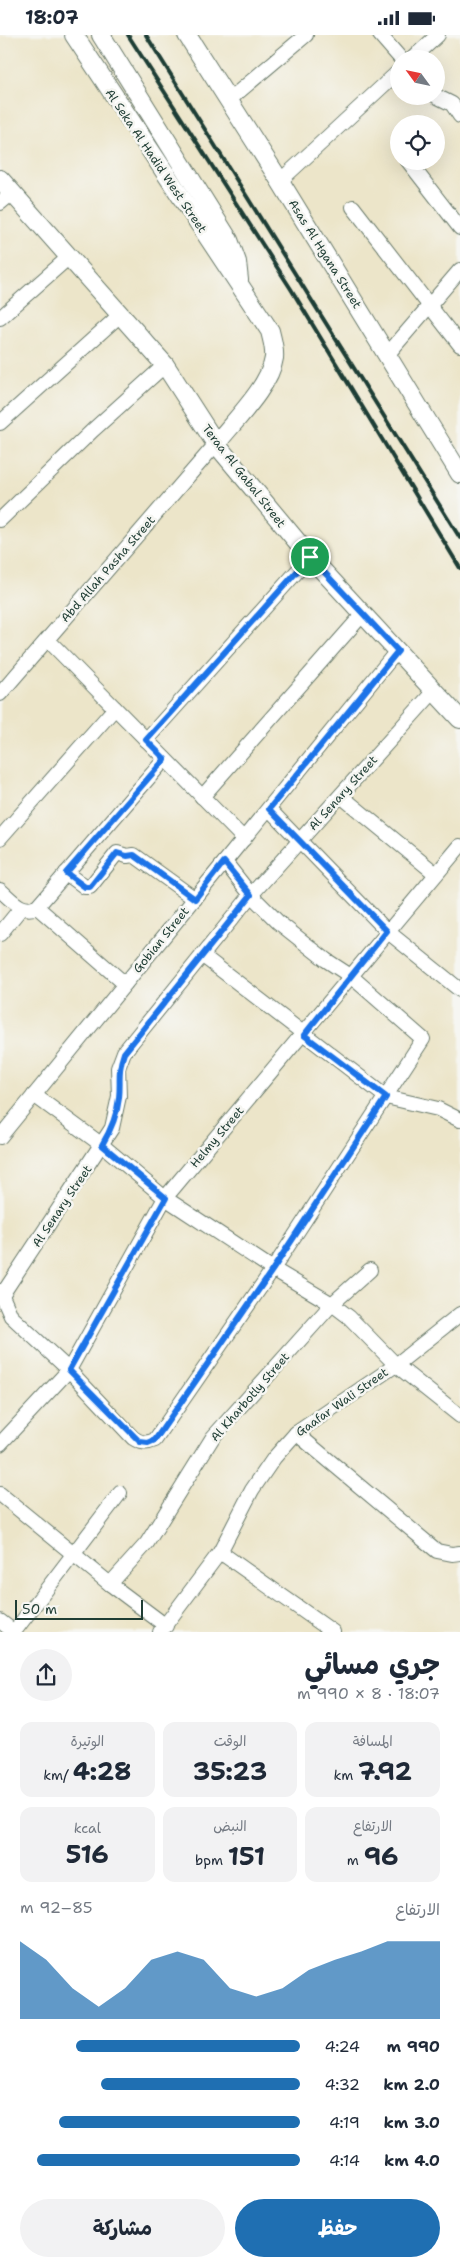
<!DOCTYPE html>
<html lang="ar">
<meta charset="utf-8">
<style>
body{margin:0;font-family:"Shantell Sans","Playpen Sans Arabic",sans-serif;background:#f2f2f3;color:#1f2937;direction:rtl;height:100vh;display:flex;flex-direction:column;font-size:19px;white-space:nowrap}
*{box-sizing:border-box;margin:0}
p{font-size:16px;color:#747a83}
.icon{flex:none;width:28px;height:28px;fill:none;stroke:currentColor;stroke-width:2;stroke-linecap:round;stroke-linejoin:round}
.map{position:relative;height:1597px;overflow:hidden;direction:ltr}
.side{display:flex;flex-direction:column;background:#fff;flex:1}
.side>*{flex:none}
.needle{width:32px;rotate:303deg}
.fabs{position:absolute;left:390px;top:15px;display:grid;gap:10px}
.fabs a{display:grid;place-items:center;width:55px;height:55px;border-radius:50%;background:#fff;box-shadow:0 5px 20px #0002;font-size:25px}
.scale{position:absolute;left:15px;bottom:12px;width:128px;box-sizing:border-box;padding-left:5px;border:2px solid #1f3d34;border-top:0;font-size:14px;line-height:18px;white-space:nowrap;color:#1f3d34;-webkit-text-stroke:4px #f6f6f2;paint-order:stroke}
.pin{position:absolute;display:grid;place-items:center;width:42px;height:42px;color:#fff;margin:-21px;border:2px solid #fff;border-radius:50%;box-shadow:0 1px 5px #0007}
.round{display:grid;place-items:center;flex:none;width:52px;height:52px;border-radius:26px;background:#f2f2f3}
.summary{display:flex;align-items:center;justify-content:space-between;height:85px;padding:0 20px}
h1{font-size:28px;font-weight:700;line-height:38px}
.metrics{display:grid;grid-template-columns:repeat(3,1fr);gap:8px;height:85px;padding:5px 20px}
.metrics div{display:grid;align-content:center;border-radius:12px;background:#f2f2f3;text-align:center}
.metrics b{font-size:25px;font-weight:700}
.metrics small{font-size:14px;font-weight:400}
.metrics p{font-size:14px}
.chart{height:140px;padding:10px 20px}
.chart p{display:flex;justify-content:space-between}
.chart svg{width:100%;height:90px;margin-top:5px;fill:#1f6fb2;opacity:.7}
.primary-button{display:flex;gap:10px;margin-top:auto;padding:10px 20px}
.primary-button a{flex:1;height:58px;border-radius:30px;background:#1f6fb2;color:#fff;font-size:20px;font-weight:700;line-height:58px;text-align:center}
.primary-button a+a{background:#f2f2f3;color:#1f2937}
ul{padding:0 20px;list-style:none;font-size:16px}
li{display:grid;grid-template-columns:80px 60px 1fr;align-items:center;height:38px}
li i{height:12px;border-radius:6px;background:#1f6fb2}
.status{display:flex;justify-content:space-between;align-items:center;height:35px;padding:0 25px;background:#fff;direction:ltr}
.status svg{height:14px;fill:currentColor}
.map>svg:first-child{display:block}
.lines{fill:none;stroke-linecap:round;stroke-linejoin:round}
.minor-casing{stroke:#677868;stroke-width:16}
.tertiary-casing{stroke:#677868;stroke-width:20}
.minor{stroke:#fff;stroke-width:14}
.tertiary{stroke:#fff;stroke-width:18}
.rail{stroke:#1f3d34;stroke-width:4}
.route-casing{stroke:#fff;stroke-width:10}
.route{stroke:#1a73e8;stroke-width:6}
.labels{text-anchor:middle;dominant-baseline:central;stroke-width:5;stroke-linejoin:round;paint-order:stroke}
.street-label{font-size:12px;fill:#1f3d34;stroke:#f6f6f2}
</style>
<div class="status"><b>18:07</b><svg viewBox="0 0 49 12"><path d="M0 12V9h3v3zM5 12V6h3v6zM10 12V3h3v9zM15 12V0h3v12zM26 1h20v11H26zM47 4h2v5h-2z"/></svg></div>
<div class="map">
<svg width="460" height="1597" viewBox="0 0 460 1597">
<rect width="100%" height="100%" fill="#f6f6f2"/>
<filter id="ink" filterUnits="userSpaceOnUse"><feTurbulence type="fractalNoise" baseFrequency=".02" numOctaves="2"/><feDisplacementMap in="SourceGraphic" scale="10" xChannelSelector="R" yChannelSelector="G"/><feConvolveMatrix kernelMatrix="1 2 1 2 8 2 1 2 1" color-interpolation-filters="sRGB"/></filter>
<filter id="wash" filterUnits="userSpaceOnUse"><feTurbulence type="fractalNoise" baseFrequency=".0096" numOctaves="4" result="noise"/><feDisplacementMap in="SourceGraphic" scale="20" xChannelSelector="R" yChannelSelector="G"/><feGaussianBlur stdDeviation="1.12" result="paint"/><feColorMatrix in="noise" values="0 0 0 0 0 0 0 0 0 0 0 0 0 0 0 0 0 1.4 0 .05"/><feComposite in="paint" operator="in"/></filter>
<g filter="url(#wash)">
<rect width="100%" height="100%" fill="#ece5c9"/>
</g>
<g filter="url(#ink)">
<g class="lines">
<g class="minor-casing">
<g id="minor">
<path d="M380,0L401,24"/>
<path d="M412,24L438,0"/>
<path d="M436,61L452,69L460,81"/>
<path d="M229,65L306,0"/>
<path d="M408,126L460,193"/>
<path d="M280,146L399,36"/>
<path d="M0,168L12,158"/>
<path d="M353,172L460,310"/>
<path d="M0,283L69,222"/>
<path d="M387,320L460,235"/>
<path d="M0,388L120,280"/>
<path d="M0,485L93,395L165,330"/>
<path d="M48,605L244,804"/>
<path d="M0,659L216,409"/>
<path d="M146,705L310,522"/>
<path d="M341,761L436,839"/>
<path d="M202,762L363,579"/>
<path d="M269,774L387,896L460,955"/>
<path d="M0,803L115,673"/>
<path d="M66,838L85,852H90L117,818L127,821L134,820L195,864"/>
<path d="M0,855C11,864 21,879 37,872L165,724"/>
<path d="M37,872L125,949"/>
<path d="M0,899L21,873"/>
<path d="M203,921L386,1062L438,1074L460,1085"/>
<path d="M34,1060L102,1110L165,1163L273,1234L332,1269L349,1282L396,1330L460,1381"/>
<path d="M0,1102L397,616"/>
<path d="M0,1256L11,1281L69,1335L133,1403C141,1408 146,1409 155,1405L273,1234L423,1004L352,942L326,925L278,887L251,860L225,827"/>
<path d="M2,1260L112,1093L119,1061L118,1033L124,1017L251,860L434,656"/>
<path d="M296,1398L437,1516L452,1519L460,1518"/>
<path d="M0,1409L69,1335L165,1163L460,811"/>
<path d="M0,1459L110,1549L166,1591"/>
<path d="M220,1517L333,1597"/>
<path d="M110,1549L147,1508L213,1402L332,1269L370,1235"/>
<path d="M0,1586L14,1597"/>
<path d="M14,1597L120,1458"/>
<path d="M160,1597L220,1517L252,1455L274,1423L296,1398L396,1330L460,1279"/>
</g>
</g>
<g class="tertiary-casing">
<g id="tertiary">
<path d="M74,0L270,296C272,305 275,313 274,323C270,351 234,386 216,409"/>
<path d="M101,0L229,205L237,227L239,245"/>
<path d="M187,0L280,146L460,439"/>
<path d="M0,144L165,330L216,409L310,522L460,684"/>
</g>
</g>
<use href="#minor" class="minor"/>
<use href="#tertiary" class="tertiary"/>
<g class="rail">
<path d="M128,0L291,254L460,533"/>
<path d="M146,0L460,503"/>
</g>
</g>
</g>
<g class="lines" filter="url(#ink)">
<g class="route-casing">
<path id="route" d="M310,522L398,616L269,774L387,896L304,1000L386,1062L273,1234L155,1405L148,1408L140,1407L69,1335L166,1163L102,1110C111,1095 117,1081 119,1063C121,1045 117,1038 124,1018L251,860L224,827L195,864L134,820L127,821L117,818L90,852H85L66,838L165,724L146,705Z"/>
</g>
<use href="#route" class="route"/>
</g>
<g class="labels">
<g class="street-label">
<text transform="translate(156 126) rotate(56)">Al Seka Al Hadid West Street</text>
<text transform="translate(325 219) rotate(58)">Asas Al Hgana Street</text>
<text transform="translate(244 441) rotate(52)">Teraa Al Gabal Street</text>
<text transform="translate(108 534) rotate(-49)">Abd Allah Pasha Street</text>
<text transform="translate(343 758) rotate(-48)">Al Senary Street</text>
<text transform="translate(161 905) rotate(-51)">Gobian Street</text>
<text transform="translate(217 1102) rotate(-50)">Helmy Street</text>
<text transform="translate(62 1171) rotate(-56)">Al Senary Street</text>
<text transform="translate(250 1362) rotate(-49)">Al Kharbotly Street</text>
<text transform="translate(342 1367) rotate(-35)">Gaafar Wali Street</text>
</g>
</g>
</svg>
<div class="fabs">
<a><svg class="needle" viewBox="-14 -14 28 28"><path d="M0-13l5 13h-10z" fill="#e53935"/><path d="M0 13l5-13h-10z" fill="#747a83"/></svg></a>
<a><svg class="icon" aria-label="locate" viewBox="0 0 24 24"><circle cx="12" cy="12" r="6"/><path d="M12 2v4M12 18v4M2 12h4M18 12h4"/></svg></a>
</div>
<div class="scale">50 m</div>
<div class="pin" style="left:310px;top:522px;background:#1e9e55"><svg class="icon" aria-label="arrive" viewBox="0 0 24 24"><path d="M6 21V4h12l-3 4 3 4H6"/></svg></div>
</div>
<section class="side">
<div class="summary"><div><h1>جري مسائي</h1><p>18:07 · 8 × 990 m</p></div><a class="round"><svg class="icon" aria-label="share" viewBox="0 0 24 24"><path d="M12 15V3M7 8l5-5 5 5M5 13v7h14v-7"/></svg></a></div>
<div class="metrics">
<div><p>المسافة</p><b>7.92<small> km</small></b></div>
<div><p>الوقت</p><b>35:23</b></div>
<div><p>الوتيرة</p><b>4:28<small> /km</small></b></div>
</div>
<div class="metrics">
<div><p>الارتفاع</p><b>96<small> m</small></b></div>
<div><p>النبض</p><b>151<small> bpm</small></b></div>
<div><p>kcal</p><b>516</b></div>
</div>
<div class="chart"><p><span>الارتفاع</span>85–92 m</p>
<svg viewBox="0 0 160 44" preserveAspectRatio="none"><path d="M0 44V6L10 15L20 29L30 38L40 29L50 15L60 11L70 15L80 29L90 33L100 29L110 20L120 15L130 11L140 6L150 6L160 6V44z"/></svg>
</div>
<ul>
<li><b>990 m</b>4:24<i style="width:80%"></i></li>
<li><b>2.0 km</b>4:32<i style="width:71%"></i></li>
<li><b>3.0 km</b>4:19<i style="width:86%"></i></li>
<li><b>4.0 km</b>4:14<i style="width:94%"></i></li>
</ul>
<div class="primary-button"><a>حفظ</a><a>مشاركة</a></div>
</section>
